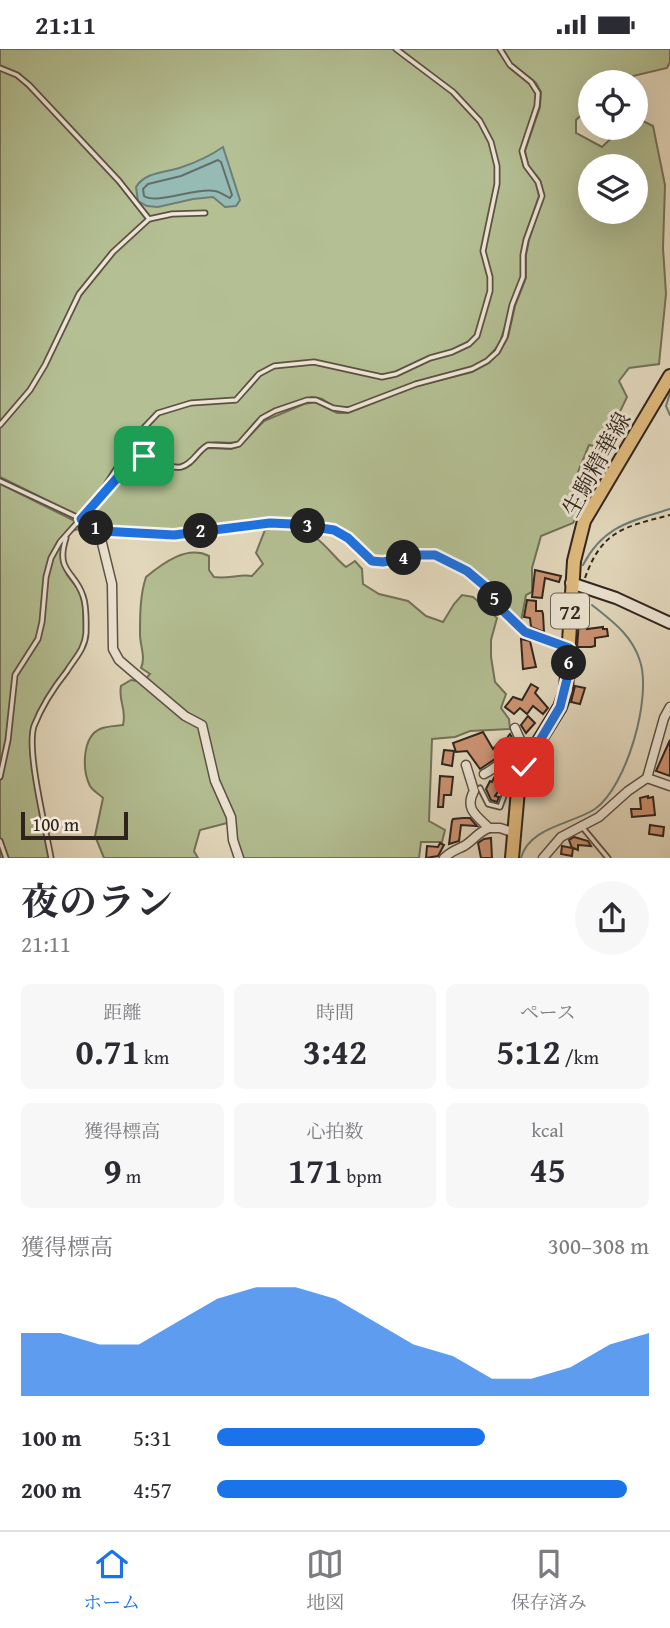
<!DOCTYPE html>
<html lang="ja">
<meta charset="utf-8">
<style>
body{margin:0;font-family:"Gentium Book Plus","Noto Serif JP",serif;background:#f7f7f7;color:#2b2b33;height:100vh;display:flex;flex-direction:column;font-size:26px;white-space:nowrap}
*{box-sizing:border-box;margin:0}
p{font-size:23px;color:#7c7c81}
.icon{flex:none;width:38px;height:38px;fill:none;stroke:currentColor;stroke-width:2;stroke-linecap:round;stroke-linejoin:round}
.map{position:relative;height:809px;overflow:hidden}
.panel{display:flex;flex-direction:column;background:#fff;flex:1}
.panel>*{flex:none}
.controls{position:absolute;left:578px;top:21px;display:grid;gap:14px}
.controls a{display:grid;place-items:center;width:70px;height:70px;border-radius:50%;background:#fff;box-shadow:0 7px 28px #0002;font-size:35px}
.scale{position:absolute;left:21px;bottom:18px;width:107px;box-sizing:border-box;padding-left:7px;border:4px solid #2f231e;border-top:0;font-size:19px;line-height:24px;white-space:nowrap;color:#2f231e;-webkit-text-stroke:5px #efe8d7;paint-order:stroke}
.pin{position:absolute;display:grid;place-items:center;width:60px;height:60px;color:#fff;margin:-30px;border-radius:14px;box-shadow:0 4px 10px #0006}
.km{position:absolute;width:35px;height:35px;margin:-18px;border-radius:50%;background:#222;color:#fff;font-size:19px;line-height:35px;text-align:center}
.round{display:grid;place-items:center;flex:none;width:74px;height:74px;border-radius:37px;background:#f7f7f7}
.headline{display:flex;align-items:center;justify-content:space-between;height:119px;padding:0 21px}
h1{font-size:38px;font-weight:700;line-height:52px}
.figures{display:grid;grid-template-columns:repeat(3,1fr);gap:10px;height:119px;padding:7px 21px}
.figures div{display:grid;align-content:center;border-radius:10px;background:#f7f7f7;text-align:center}
.figures b{font-size:35px;font-weight:700}
.figures small{font-size:19px;font-weight:400}
.figures p{font-size:19px}
.chart{height:196px;padding:14px 21px}
.chart p{display:flex;justify-content:space-between}
.chart svg{width:100%;height:126px;margin-top:7px;fill:#1a73e8;opacity:.7}
ul{padding:0 21px;list-style:none;font-size:23px}
li{display:grid;grid-template-columns:112px 84px 1fr;align-items:center;height:52px}
li i{height:18px;border-radius:9px;background:#1a73e8}
.status{display:flex;justify-content:space-between;align-items:center;height:49px;padding:0 35px;background:#fff;direction:ltr}
.status svg{height:19px;fill:currentColor}
.dock{display:flex;justify-content:space-around;align-items:center;height:98px;border-top:2px solid #e1e1e2;background:#fff;font-size:19px;color:#7c7c81}
.dock a{display:grid;justify-items:center;gap:4px}
.dock .selected{color:#1a73e8}
.map>svg:first-child{display:block}
.green{fill:#b4c094;stroke:#727259;stroke-width:2;fill-rule:evenodd}
.water{fill:#96bbb4;stroke:#6d7e78;stroke-width:2}
.lines{fill:none;stroke-linecap:round;stroke-linejoin:round}
.shore{stroke:#626f69;stroke-width:2}
.stream{stroke:#6d7e78;stroke-width:2}
.building{fill:#ce9474;stroke:#2f231e;stroke-width:2}
.lane-casing{stroke:#5d5147;stroke-width:7}
.street-casing{stroke:#5d5147;stroke-width:11}
.secondary-casing{stroke:#2f231e;stroke-width:14}
.primary-casing{stroke:#2f231e;stroke-width:16}
.path{stroke:#2f231e;stroke-width:2;stroke-dasharray:5 3.5;stroke-linecap:butt}
.lane{stroke:#efe8d7;stroke-width:3.5}
.street{stroke:#efe8d7;stroke-width:8}
.secondary{stroke:#efe8d7;stroke-width:10}
.primary{stroke:#e3be80;stroke-width:12}
.route-casing{stroke:#fff;stroke-width:14}
.route{stroke:#1a73e8;stroke-width:9}
.labels{text-anchor:middle;dominant-baseline:central;stroke-width:6;stroke-linejoin:round;paint-order:stroke}
.shield{fill:#efe8d7;stroke:#695e56;stroke-width:2}
.shield-label{font-size:21px;font-weight:bold;fill:#2f231e}
.street-label{font-size:23px;fill:#2f231e;stroke:#efe8d7}
</style>
<div class="status"><b>21:11</b><svg viewBox="0 0 49 12"><path d="M0 12V9h3v3zM5 12V6h3v6zM10 12V3h3v9zM15 12V0h3v12zM26 1h20v11H26zM47 4h2v5h-2z"/></svg></div>
<div class="map">
<svg width="670" height="809" viewBox="0 0 670 809">
<rect width="100%" height="100%" fill="#e6dcc1"/>
<filter id="stains"><feTurbulence type="fractalNoise" baseFrequency=".00286" numOctaves="4"/><feColorMatrix values="0 0 0 0 .2 0 0 0 0 .09 0 0 0 0 .02 0 0 0 .5 -.17"/></filter>
<radialGradient id="worn" r=".72"><stop offset=".6" stop-color="#630" stop-opacity="0"/><stop offset="1" stop-color="#630" stop-opacity=".3"/></radialGradient>
<g class="green">
<path d="M0,0H497L509,18L530,34L536,44L535,57L520,102L524,118L536,134L539,147L524,190L521,206V228L499,296L486,310L471,318L415,333L352,358H334L322,350L312,348L274,360L256,372L238,393C227,396 215,390 204,396C194,401 192,415 178,416C160,417 156,395 131,411L79,467L0,428Z"/>
<path d="M503,0H670V13L667,19L608,33H590V58L576,71V84L602,98L622,79H635V74L643,72L653,77L665,136L663,199L666,245L659,315L629,319L619,332L627,348L614,375L621,387L611,401L589,396L576,428L590,439L573,474L541,487L532,519V543L526,546L521,572L504,558L488,536L435,503L383,510L373,509L349,487L315,475L174,483L101,479L87,469L134,414C157,402 162,424 182,420C195,417 198,405 208,399L231,400L240,397L264,372L304,355L316,353L337,364H348L417,337L472,323L489,314L499,304L508,288L515,257L526,229V206L529,191L544,146L540,131L528,116L525,102L540,58L541,43L536,34L512,15ZM590,117H635V163H590Z"/>
<path d="M0,435L87,478L67,483L62,496V514L67,526L78,540L83,549L84,587L78,605L64,622L35,672L30,686V699L49,809H0Z"/>
<path d="M282,478C294,481 306,483 316,489C325,495 336,510 346,518L355,512L362,520L363,535L379,545L408,552L426,567L443,573L454,555L462,546L473,548L497,569L491,591V608L495,633L506,645L501,659L509,670L510,680L470,682L455,688L432,690L429,772L445,781L442,793H421L419,809H240L230,775L227,774L200,781L194,802L198,809H104L95,787L103,749C99,745 93,742 90,737C82,721 82,688 100,680C106,677 116,677 123,676C127,659 118,653 121,637L131,631L143,633L150,625L141,619C146,608 140,597 140,585C140,566 140,546 146,528C163,514 187,496 209,507V521L214,528C229,530 239,525 252,527L263,515L256,504L265,481Z"/>
</g>
<path class="water" d="M223,98L240,151L236,157L225,158L213,148L193,150L158,158L147,157L138,152L136,138C146,122 166,124 182,118C197,113 210,107 223,98Z"/>
<g class="lines">
<path class="shore" d="M218,111L221,113L232,146L230,149C225,147 221,143 215,142C196,138 157,156 144,147L143,140L148,135L181,127Z"/>
<g class="stream">
<path d="M670,344L666,357L670,366"/>
<path d="M583,516C603,477 631,472 670,460"/>
<path d="M521,809C529,778 572,775 595,760C627,737 652,648 640,612C632,586 612,572 592,556"/>
</g>
</g>
<g class="building">
<path d="M535,521L561,527L559,533L545,529L542,549L532,548Z"/>
<path d="M527,551L536,552V562H542L543,565L544,583L531,578L530,569L524,568Z"/>
<path d="M579,573L587,574V580L603,578V580H607L608,587L595,589V597L591,598H577Z"/>
<path d="M521,590L530,592L536,618L523,620Z"/>
<path d="M531,635L538,639L535,644L548,659L543,665L533,657L527,665L520,659L514,665L505,658L513,648L522,651Z"/>
<path d="M575,637L585,639L580,655L571,653Z"/>
<path d="M528,667L535,674L526,684L521,676Z"/>
<path d="M483,683L493,700L501,691L504,693L510,685L514,692L495,710L480,720L467,702L456,703L453,694Z"/>
<path d="M670,691V727L656,722Z"/>
<path d="M444,701L454,702L452,717L442,715Z"/>
<path d="M510,714L513,715L509,727L495,747L499,748L497,753L491,751L486,740L490,732L492,733L495,727Z"/>
<path d="M440,727L453,728L451,746H444L443,758H438Z"/>
<path d="M648,747V749L653,748L655,766L632,768L631,760H641L640,749Z"/>
<path d="M463,769H470L477,777L461,776L459,792L449,795L452,772L453,770Z"/>
<path d="M650,776L664,778L663,787L649,785Z"/>
<path d="M574,788L588,792L591,797L578,796V801L573,799L572,807L561,805L562,797L572,799L569,791Z"/>
<path d="M491,789L492,809H481L478,794L484,790Z"/>
<path d="M440,794L444,796L438,807L426,809L427,797L438,798Z"/>
</g>
<g class="lines">
<g class="lane-casing">
<g id="lane">
<path d="M0,19L17,26L29,36L119,132L149,170"/>
<path d="M0,376L30,341L45,316L79,245L113,203L149,170L172,165L205,164"/>
<path d="M0,432L81,470L100,481"/>
<path d="M99,447L139,384L158,364L191,354L236,351L259,325L274,317L314,313L382,328L396,325L430,309L452,303L469,295L477,287L490,242V228L483,202L497,135V117L491,93L480,72L453,43L396,0"/>
<path d="M0,728L8,691L15,626L38,590L42,573L46,528L51,509L60,493L132,412C156,398 161,421 181,418C193,415 197,402 208,396L231,397L239,395L262,369L275,362L307,351H316L333,359L348,361L416,335L472,320L487,312L497,303L505,288L512,256L523,228V206L526,191L542,147L538,133L526,117L522,102L537,57L538,44L531,33L510,16L500,0"/>
<path d="M480,739L488,755L500,758L509,733L517,731"/>
<path d="M583,779L608,809"/>
<path d="M0,792L6,809"/>
<path d="M51,809C46,780 26,701 34,677C41,659 55,637 67,622C75,609 85,600 86,584C86,572 87,558 83,547C75,522 55,523 66,489"/>
</g>
</g>
<g class="street-casing">
<g id="street">
<path d="M515,679L522,695L531,705"/>
<path d="M466,716L474,742C464,760 477,767 489,779H500L515,784"/>
<path d="M484,725C499,718 509,705 522,695"/>
<path d="M647,729L670,737"/>
<path d="M239,809L233,791L231,768L215,732L202,676L185,667L133,623L119,611L113,600L112,535L101,490V482L174,486L270,474L292,475L334,481L348,489L372,512L383,513L421,506H435L467,521L486,538L501,560L525,583L569,599"/>
<path d="M444,809C451,802 456,801 464,797C474,791 478,783 489,779"/>
<path d="M543,809L561,788L599,768L628,742L647,729L664,669L670,658"/>
</g>
</g>
<g class="secondary-casing">
<path id="secondary" d="M571,534L616,549L670,574"/>
</g>
<g class="primary-casing">
<path id="primary" d="M512,809L519,730L531,705L560,658L566,641L574,512L584,472L670,327"/>
</g>
<path class="path" d="M585,529C602,481 624,478 670,466"/>
<use href="#lane" class="lane"/>
<use href="#street" class="street"/>
<use href="#secondary" class="secondary"/>
<use href="#primary" class="primary"/>
</g>
<g class="lines">
<g class="route-casing">
<path id="route" d="M144,407L132,412L81,470L101,482L174,486L270,474L292,475L334,481L348,489L372,512L383,513L421,506H435L467,522L486,538L501,560L525,583L569,599L568,626L560,658L524,718"/>
</g>
<use href="#route" class="route"/>
</g>
<g class="labels">
<rect class="shield" x="551" y="544.5" width="38" height="35" rx="5"/>
<g class="shield-label">
<text x="570" y="562">72</text>
</g>
<g class="street-label">
<text transform="translate(596 415) rotate(-61)">生駒精華線</text>
</g>
</g>
<rect width="100%" height="100%" filter="url(#stains)"/>
<rect width="100%" height="100%" fill="url(#worn)"/>
</svg>
<div class="controls">
<a><svg class="icon" aria-label="locate" viewBox="0 0 24 24"><circle cx="12" cy="12" r="6"/><path d="M12 2v4M12 18v4M2 12h4M18 12h4"/></svg></a>
<a><svg class="icon" aria-label="layers" viewBox="0 0 24 24"><path d="M12 4l9 5-9 5-9-5zM3 14l9 5 9-5"/></svg></a>
</div>
<div class="scale">100 m</div>
<div class="pin" style="left:144px;top:407px;background:#1e9e55"><svg class="icon" aria-label="arrive" viewBox="0 0 24 24"><path d="M6 21V4h12l-3 4 3 4H6"/></svg></div>
<div class="pin" style="left:524px;top:718px;background:#d93025"><svg class="icon" aria-label="check" viewBox="0 0 24 24"><path d="M5 12l5 5 9-10"/></svg></div>
<b class="km" style="left:96px;top:479px">1</b>
<b class="km" style="left:201px;top:482px">2</b>
<b class="km" style="left:308px;top:477px">3</b>
<b class="km" style="left:404px;top:509px">4</b>
<b class="km" style="left:495px;top:550px">5</b>
<b class="km" style="left:569px;top:614px">6</b>
</div>
<section class="panel">
<div class="headline"><div><h1>夜のラン</h1><p>21:11</p></div><a class="round"><svg class="icon" aria-label="share" viewBox="0 0 24 24"><path d="M12 15V3M7 8l5-5 5 5M5 13v7h14v-7"/></svg></a></div>
<div class="figures">
<div><p>距離</p><b>0.71<small> km</small></b></div>
<div><p>時間</p><b>3:42</b></div>
<div><p>ペース</p><b>5:12<small> /km</small></b></div>
</div>
<div class="figures">
<div><p>獲得標高</p><b>9<small> m</small></b></div>
<div><p>心拍数</p><b>171<small> bpm</small></b></div>
<div><p>kcal</p><b>45</b></div>
</div>
<div class="chart"><p><span>獲得標高</span>300–308 m</p>
<svg viewBox="0 0 160 44" preserveAspectRatio="none"><path d="M0 44V22L10 22L20 26L30 26L40 18L50 10L60 6L70 6L80 10L90 18L100 26L110 30L120 38L130 38L140 34L150 26L160 22V44z"/></svg>
</div>
<ul>
<li><b>100 m</b>5:31<i style="width:62%"></i></li>
<li><b>200 m</b>4:57<i style="width:95%"></i></li>
</ul>
</section>
<nav class="dock">
<a class="selected"><svg class="icon" aria-label="home" viewBox="0 0 24 24"><path d="M3 11l9-7 9 7M6 9v11h12V9"/></svg>ホーム</a>
<a><svg class="icon" aria-label="map" viewBox="0 0 24 24"><path d="M3 6l6-2 6 2 6-2v14l-6 2-6-2-6 2zM9 4v14M15 6v14"/></svg>地図</a>
<a><svg class="icon" aria-label="saved" viewBox="0 0 24 24"><path d="M7 4h10v16l-5-4-5 4z"/></svg>保存済み</a>
</nav>
